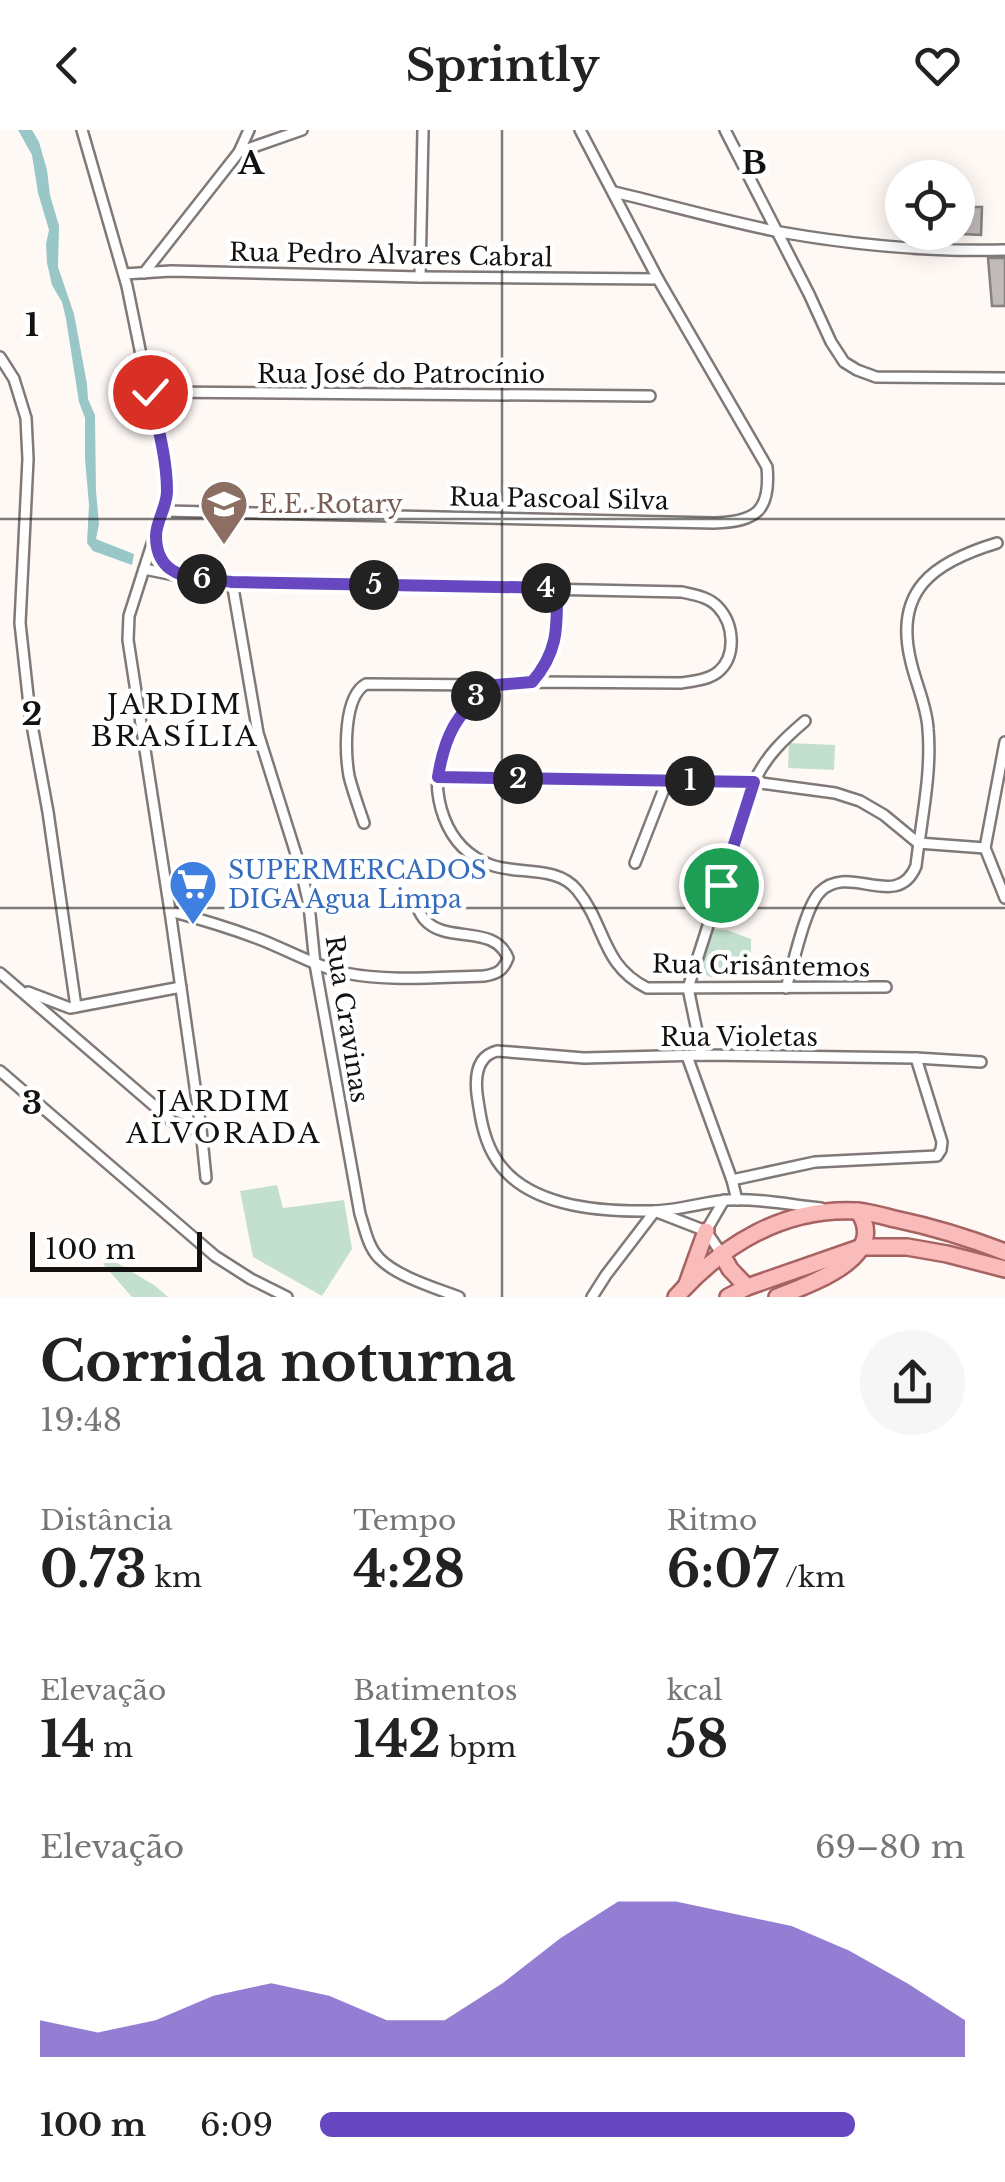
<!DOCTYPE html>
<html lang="pt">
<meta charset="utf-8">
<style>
body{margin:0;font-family:"Libre Baskerville",serif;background:#f6f6f6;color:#222;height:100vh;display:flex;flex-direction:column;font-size:38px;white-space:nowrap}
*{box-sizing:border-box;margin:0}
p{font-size:32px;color:#767676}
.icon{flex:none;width:55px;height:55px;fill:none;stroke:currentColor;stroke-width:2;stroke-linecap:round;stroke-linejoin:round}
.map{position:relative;height:1167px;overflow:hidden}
.panel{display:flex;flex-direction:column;background:#fff;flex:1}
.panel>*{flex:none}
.buttons{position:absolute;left:885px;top:30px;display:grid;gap:20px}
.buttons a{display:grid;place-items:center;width:90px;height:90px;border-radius:50%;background:#fff;box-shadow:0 5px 25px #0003;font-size:50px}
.scale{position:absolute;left:30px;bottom:25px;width:172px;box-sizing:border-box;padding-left:10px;border:5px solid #131211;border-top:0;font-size:28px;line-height:35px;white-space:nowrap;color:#131211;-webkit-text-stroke:8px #fff;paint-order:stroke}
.pin{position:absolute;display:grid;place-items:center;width:85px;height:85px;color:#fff;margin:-42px;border:5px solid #fff;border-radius:50%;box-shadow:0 2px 10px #0007}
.km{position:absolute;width:50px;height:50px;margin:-25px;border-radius:50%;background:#222;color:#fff;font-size:28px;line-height:50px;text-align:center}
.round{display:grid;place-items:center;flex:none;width:105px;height:105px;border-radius:52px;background:#f6f6f6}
.head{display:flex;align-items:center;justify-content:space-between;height:170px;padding:0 40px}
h1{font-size:55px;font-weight:700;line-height:75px}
.figures{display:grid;grid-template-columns:repeat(3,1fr);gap:15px;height:170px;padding:10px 40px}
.figures div{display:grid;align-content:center}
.figures b{font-size:50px;font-weight:700}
.figures small{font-size:28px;font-weight:400}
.figures p{font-size:28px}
.chart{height:280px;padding:20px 40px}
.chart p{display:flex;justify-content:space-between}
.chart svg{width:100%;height:180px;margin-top:10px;fill:#6748c1;opacity:.7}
ul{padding:0 40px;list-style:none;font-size:32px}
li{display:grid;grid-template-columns:160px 120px 1fr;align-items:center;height:75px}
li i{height:25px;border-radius:12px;background:#6748c1}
header{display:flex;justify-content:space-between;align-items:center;height:130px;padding:0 40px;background:#fff;font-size:45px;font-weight:700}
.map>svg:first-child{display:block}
.green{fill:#c3e0ce}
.water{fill:#99c7c8}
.building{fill:#c0baba;stroke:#868080;stroke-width:2.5}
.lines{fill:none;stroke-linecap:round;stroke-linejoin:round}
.street-casing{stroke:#7f7977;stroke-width:14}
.primary-casing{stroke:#a76362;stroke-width:20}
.street{stroke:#fff;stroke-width:9}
.primary{stroke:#fabcbb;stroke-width:15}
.route-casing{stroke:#fff;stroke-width:20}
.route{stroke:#6748c1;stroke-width:12}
.grid{fill:none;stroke:#131211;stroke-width:2.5;stroke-opacity:0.55}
.labels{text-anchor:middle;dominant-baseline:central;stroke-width:9;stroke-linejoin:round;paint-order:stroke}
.street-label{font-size:25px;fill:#131211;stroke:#fff}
.education-label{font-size:25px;fill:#785e54;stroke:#fff;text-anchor:start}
.shop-label{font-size:25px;fill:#366cbe;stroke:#fff;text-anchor:start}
.neighbourhood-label{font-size:28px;letter-spacing:2.5px;fill:#131211;stroke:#fff}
.grid-label{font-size:32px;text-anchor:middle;font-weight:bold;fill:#131211;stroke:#fff;stroke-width:9;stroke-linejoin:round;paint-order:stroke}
</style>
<header><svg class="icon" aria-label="back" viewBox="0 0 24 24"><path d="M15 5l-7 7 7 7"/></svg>Sprintly<svg class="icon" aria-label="heart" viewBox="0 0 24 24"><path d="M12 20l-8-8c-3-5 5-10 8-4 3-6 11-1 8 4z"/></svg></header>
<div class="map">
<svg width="1005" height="1167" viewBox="0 0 1005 1167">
<rect width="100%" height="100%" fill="#fff9f6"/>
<g class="green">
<path d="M789,613L835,615L834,640L788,638Z"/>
<path d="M713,799L727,800L751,809V825L744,848L710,847L700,841Z"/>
<path d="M277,1055L283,1078L344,1070L352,1119L322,1166L253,1127L240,1061Z"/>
<path d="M107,1127L154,1155L168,1167H132L103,1134Z"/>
</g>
<path class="water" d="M18,0H32L39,12L47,40L50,65L59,96L58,137L74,184L87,254L88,269L95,285L96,361L99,394L96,409L134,424L132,435L93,421L87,413L89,375L85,329V288L79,272L66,189L62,172L52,155L47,133L46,114L49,100L38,63L32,25Z"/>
<g class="building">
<path d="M962,77H982L981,105L961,104Z"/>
<path d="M988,128H1005V176H992Z"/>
</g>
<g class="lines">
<g class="street-casing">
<g id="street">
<path d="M82,0L127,156L166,347L167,367L129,486L128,510L170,781L201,999L206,1048"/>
<path d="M725,0L809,164L831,212L844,232L857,240L876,247L1005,248"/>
<path d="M239,22L302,0"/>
<path d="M614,62C669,75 724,91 780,102C854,115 931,122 1005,120"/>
<path d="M144,143L239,22L249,0"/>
<path d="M124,144L171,141L420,147L658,149"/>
<path d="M420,147L423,0"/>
<path d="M0,227L14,249L26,288L28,329L20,493L30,584L48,682L76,877"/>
<path d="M150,262L650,266"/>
<path d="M164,381L714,393C756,392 771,381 767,337L658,149L580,0"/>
<path d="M156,406L163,429L176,444"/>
<path d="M144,439L179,446L232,452L682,462C695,465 709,467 718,477C734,494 737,526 718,542C708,550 693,551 681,553L532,552L485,555L366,554C343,567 345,622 349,646C353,662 359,678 364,693"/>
<path d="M232,452L258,603L301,740L309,775L315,834L360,1084C365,1099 368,1117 379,1128C396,1146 435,1158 459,1167"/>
<path d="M532,552C558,521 557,496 557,458"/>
<path d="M485,555C468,574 449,594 442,619C429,664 444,718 491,735C518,745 557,735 577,760C606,795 601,835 647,858L886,857"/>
<path d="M1005,612L985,718L1005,768"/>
<path d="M438,647L754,652L835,663L860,671L884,685L918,713L985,718"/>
<path d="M635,733L667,651"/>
<path d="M170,781C200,789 230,798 259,809C288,820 314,836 345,843C390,852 439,847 484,846C497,844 503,841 508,828C494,793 446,815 424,789C419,783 416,775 413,767"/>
<path d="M0,843L173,992L188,998L201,999"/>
<path d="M786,858C793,836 805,777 820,762C849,732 897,782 916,736C921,691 932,644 928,599C927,577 916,554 911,532C893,460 934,432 997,413"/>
<path d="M28,862L70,878L181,857"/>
<path d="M702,925L688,858L754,652C766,626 784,609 805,591"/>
<path d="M687,926L732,1050L737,1070"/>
<path d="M0,941L215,1126L251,1149L287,1167"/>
<path d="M732,1050L815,1032L937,1026L941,1020L942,1012L916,928"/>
<path d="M821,1078C791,1075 758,1068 728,1070C703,1072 677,1081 652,1081C599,1082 521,1077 493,1024C483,1006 480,985 477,964C475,946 477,926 497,921L584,928L702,925L916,928L981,932"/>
<path d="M657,1082L706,1101L721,1123"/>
<path d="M706,1101L724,1070"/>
<path d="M592,1167L606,1145L655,1081"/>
</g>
</g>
<g class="primary-casing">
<g id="primary">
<path d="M721,1123L730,1139L747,1157"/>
<path d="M687,1154L706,1101"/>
<path d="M676,1167C723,1114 784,1077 857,1081C869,1082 883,1086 895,1089C933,1097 969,1108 1005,1122"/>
<path d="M728,1167L747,1157L862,1117H907L947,1124L1005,1139"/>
<path d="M777,1167C807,1155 891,1128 858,1081"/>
</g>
</g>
<use href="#street" class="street"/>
<use href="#primary" class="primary"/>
</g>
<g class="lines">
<g class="route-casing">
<path id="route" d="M150,262C157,294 167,328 167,361C167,377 156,391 156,406C156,452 199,448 232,452L557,458C557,496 559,521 532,552L485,556C456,589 445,603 438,647L754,652L721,755"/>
</g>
<use href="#route" class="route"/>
</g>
<path class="grid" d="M502,0V1167M0,389H1005M0,778H1005"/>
<defs>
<g id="school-pin" transform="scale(2.5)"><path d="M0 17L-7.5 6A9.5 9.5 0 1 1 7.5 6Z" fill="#8d6e63" stroke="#fff"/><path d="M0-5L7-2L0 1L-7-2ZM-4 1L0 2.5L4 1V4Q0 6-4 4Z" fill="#fff"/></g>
<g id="supermarket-pin" transform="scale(2.5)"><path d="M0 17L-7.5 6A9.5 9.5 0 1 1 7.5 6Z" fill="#3f7fe0" stroke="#fff"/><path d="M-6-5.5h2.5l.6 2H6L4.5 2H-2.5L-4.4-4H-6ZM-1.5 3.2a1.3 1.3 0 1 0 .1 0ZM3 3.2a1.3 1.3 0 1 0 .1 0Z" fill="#fff"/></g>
</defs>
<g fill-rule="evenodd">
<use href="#school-pin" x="224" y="374"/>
<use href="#supermarket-pin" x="193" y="754"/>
</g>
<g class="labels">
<g class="street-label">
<text transform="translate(391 125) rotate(1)">Rua Pedro Alvares Cabral</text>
<text x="401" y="244">Rua José do Patrocínio</text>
<text transform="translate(559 369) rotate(1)">Rua Pascoal Silva</text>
<text transform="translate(761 836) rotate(1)">Rua Crisântemos</text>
<text transform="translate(347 889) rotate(81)">Rua Cravinas</text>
<text x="739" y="907">Rua Violetas</text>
</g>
<g class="education-label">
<text x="259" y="374">E.E. Rotary</text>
</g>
<g class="shop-label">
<text x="228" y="740">SUPERMERCADOS<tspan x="228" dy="29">DIGA Agua Limpa</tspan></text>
</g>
<g class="neighbourhood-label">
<text x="175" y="574">JARDIM<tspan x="175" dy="32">BRASÍLIA</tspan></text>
<text x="224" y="971">JARDIM<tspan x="224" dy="32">ALVORADA</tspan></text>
</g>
</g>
<g class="grid-label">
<text x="251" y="44">A</text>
<text x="754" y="44">B</text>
<text x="32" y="206">1</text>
<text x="32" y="595">2</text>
<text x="32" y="984">3</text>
</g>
</svg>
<div class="buttons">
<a><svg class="icon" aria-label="locate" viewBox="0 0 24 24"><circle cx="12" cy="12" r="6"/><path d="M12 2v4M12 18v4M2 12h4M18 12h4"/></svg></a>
</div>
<div class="scale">100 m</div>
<div class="pin" style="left:721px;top:755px;background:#1e9e55"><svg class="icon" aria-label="arrive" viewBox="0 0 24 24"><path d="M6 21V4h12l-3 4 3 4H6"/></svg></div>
<div class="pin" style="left:150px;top:262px;background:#d93025"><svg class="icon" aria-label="check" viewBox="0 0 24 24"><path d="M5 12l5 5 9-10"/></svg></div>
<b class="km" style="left:690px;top:651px">1</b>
<b class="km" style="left:518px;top:649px">2</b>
<b class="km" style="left:476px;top:566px">3</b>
<b class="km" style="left:546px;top:458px">4</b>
<b class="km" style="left:374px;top:455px">5</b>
<b class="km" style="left:202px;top:449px">6</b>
</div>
<section class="panel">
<div class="head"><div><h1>Corrida noturna</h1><p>19:48</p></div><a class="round"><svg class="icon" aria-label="share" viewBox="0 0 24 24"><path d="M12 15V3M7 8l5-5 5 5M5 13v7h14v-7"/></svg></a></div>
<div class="figures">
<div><p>Distância</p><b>0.73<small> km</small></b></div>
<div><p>Tempo</p><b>4:28</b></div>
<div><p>Ritmo</p><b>6:07<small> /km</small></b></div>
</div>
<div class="figures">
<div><p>Elevação</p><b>14<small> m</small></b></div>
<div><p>Batimentos</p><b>142<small> bpm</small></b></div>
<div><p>kcal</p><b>58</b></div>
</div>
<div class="chart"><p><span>Elevação</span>69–80 m</p>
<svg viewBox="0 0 160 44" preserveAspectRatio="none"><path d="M0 44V35L10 38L20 35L30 29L40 26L50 29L60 35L70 35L80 26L90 15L100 6L110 6L120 9L130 12L140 18L150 26L160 35V44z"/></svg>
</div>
<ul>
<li><b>100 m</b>6:09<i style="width:83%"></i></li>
</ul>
</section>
